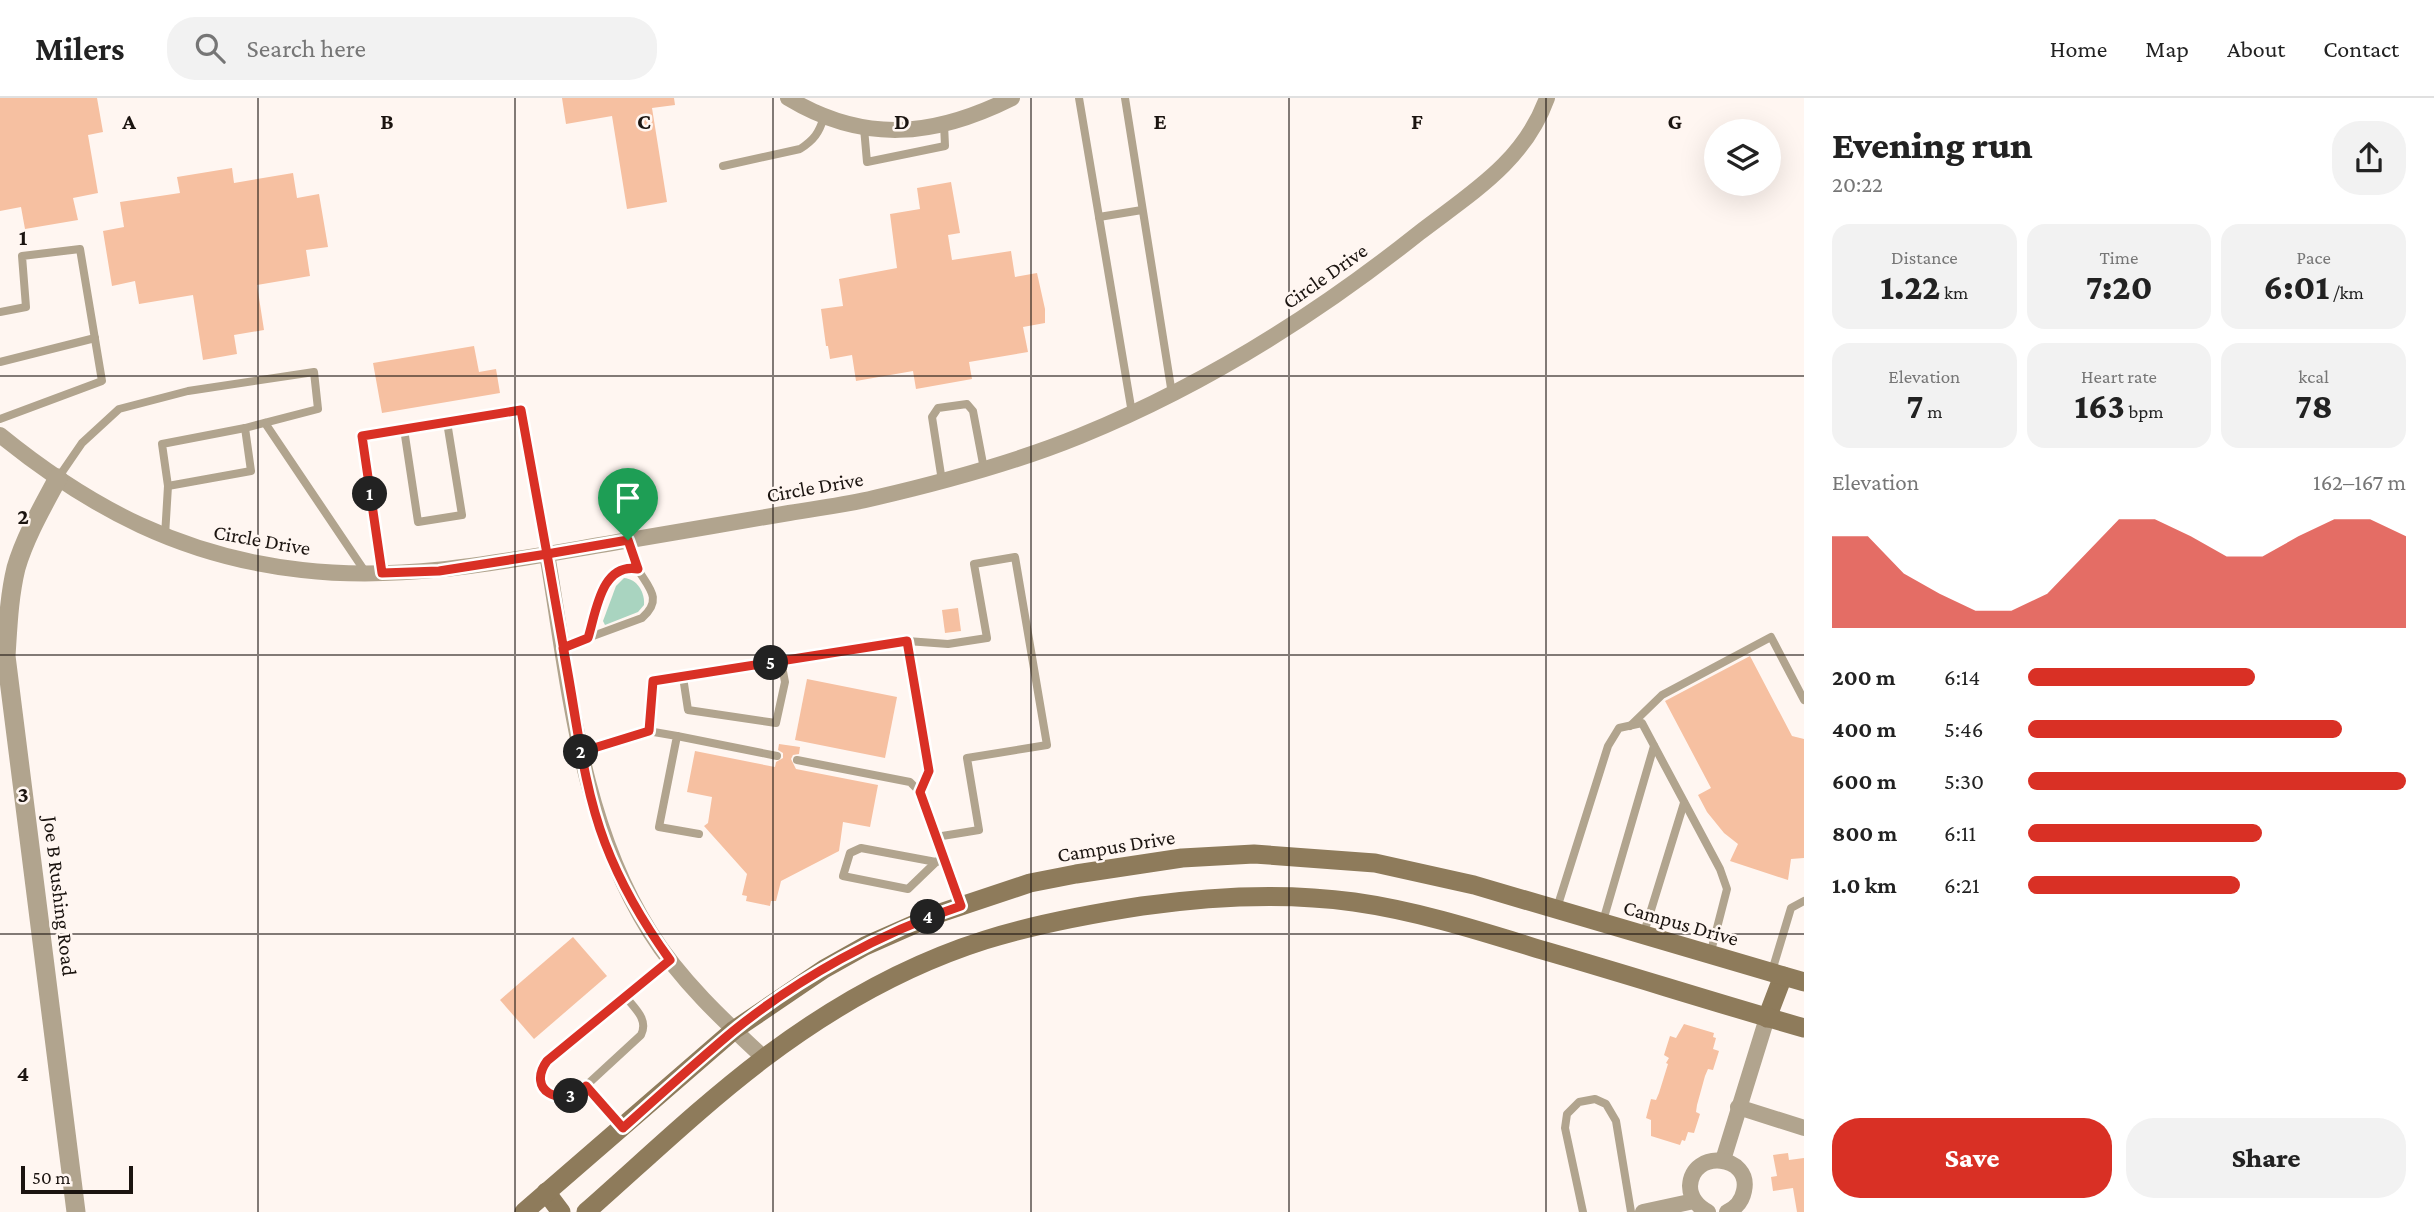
<!DOCTYPE html>
<meta charset="utf-8">
<style>
body{margin:0;font-family:"Crimson Pro",serif;background:#f2f2f2;color:#222;height:100vh;display:flex;flex-direction:column;font-size:26px;white-space:nowrap}
*{box-sizing:border-box;margin:0}
p{font-size:23px;color:#767676}
.icon{flex:none;width:38px;height:38px;fill:none;stroke:currentColor;stroke-width:2;stroke-linecap:round;stroke-linejoin:round}
.map{position:relative;flex:1;overflow:hidden}
.sheet{display:flex;flex-direction:column;background:#fff;width:630px}
.sheet>*{flex:none}
.fabs{position:absolute;left:1704px;top:21px;display:grid;gap:14px}
.fabs a{display:grid;place-items:center;width:77px;height:77px;border-radius:50%;background:#fff;box-shadow:0 7px 28px #0002;font-size:35px}
.scale{position:absolute;left:21px;bottom:18px;width:112px;box-sizing:border-box;padding-left:7px;border:4px solid #1b1410;border-top:0;font-size:19px;line-height:24px;white-space:nowrap;color:#1b1410;-webkit-text-stroke:5px #fff6f1;paint-order:stroke}
.pin{position:absolute;display:grid;place-items:center;width:60px;height:60px;color:#fff;margin:-72px -30px;border-radius:50% 50% 50% 0;rotate:-45deg;box-shadow:0 0 7px #0007}
.pin .icon{rotate:45deg}
.km{position:absolute;width:35px;height:35px;margin:-18px;border-radius:50%;background:#222;color:#fff;font-size:19px;line-height:35px;text-align:center}
.round{display:grid;place-items:center;flex:none;width:74px;height:74px;border-radius:28px;background:#f2f2f2}
.summary{display:flex;align-items:center;justify-content:space-between;height:119px;padding:0 28px}
h1{font-size:38px;font-weight:800;line-height:52px}
.figures{display:grid;grid-template-columns:repeat(3,1fr);gap:10px;height:119px;padding:7px 28px}
.figures div{display:grid;align-content:center;border-radius:18px;background:#f2f2f2;text-align:center}
.figures b{font-size:35px;font-weight:800}
.figures small{font-size:19px;font-weight:400}
.figures p{font-size:19px}
.chart{height:196px;padding:14px 28px}
.chart p{display:flex;justify-content:space-between}
.chart svg{width:100%;height:126px;margin-top:7px;fill:#d93025;opacity:.7}
.primary-button{display:flex;gap:14px;margin-top:auto;padding:14px 28px}
.primary-button a{flex:1;height:80px;border-radius:28px;background:#d93025;color:#fff;font-size:28px;font-weight:800;line-height:80px;text-align:center}
.primary-button a+a{background:#f2f2f2;color:#222}
ul{padding:0 28px;list-style:none;font-size:23px}
li{display:grid;grid-template-columns:112px 84px 1fr;align-items:center;height:52px}
li i{height:18px;border-radius:9px;background:#d93025}
header{display:flex;align-items:center;gap:42px;box-sizing:border-box;height:98px;padding:0 35px;background:#fff;border-bottom:2px solid #e0e0e0}
header strong{font-size:33px}
nav{display:flex;gap:38px;margin-inline-start:auto;font-size:24px}
.search{width:490px;height:63px;background:#f2f2f2;display:flex;align-items:center;gap:18px;box-sizing:border-box;padding:0 24px;border-radius:28px;color:#767676;font-size:26px}
main{display:flex;flex:1;min-height:0}
.map>svg:first-child{display:block}
.green{fill:#a9d4c0}
.building{fill:#f6c0a1}
.lines{fill:none;stroke-linecap:round;stroke-linejoin:round}
.service{stroke:#b1a48e;stroke-width:8}
.minor{stroke:#b1a48e;stroke-width:16}
.tertiary{stroke:#b1a48e;stroke-width:19}
.secondary{stroke:#8e7b5b;stroke-width:19}
.route-casing{stroke:#fff;stroke-width:14}
.route{stroke:#d93025;stroke-width:9}
.grid{fill:none;stroke:#1b1410;stroke-width:2;stroke-opacity:0.55}
.labels{text-anchor:middle;dominant-baseline:central;stroke-width:5;stroke-linejoin:round;paint-order:stroke}
.street-label{font-size:21px;fill:#1b1410;stroke:#fff6f1}
.grid-label{font-size:23px;text-anchor:middle;font-weight:bold;fill:#1b1410;stroke:#fff6f1;stroke-width:5;stroke-linejoin:round;paint-order:stroke}
</style>
<header>
<strong>Milers</strong>
<div class="search"><svg class="icon" aria-label="search" viewBox="0 0 24 24"><circle cx="10" cy="10" r="6"/><path d="M15 15l6 6"/></svg>Search here</div>
<nav><a>Home</a><a>Map</a><a>About</a><a>Contact</a></nav>
</header>
<main>
<div class="map">
<svg width="1804" height="1114" viewBox="0 0 1804 1114">
<rect width="100%" height="100%" fill="#fff6f1"/>
<path class="green" d="M624,480C637,481 645,494 644,507L638,514L605,527L603,523L616,488Z"/>
<g class="building">
<path d="M0,0H97L103,34L88,37L98,95L73,100L78,122L25,131L21,109L0,113Z"/>
<path d="M562,0H674L675,7L652,10L667,104L627,111L612,18L566,26Z"/>
<path d="M232,70L234,85L293,75L297,100L319,96L328,149L306,152L310,178L257,187L264,232L234,237L237,256L203,262L193,197L139,206L135,183L112,188L103,133L124,129L120,104L180,95L177,79Z"/>
<path d="M951,84L960,135L948,137L952,162L1011,153L1015,179L1037,175L1045,211V225L1023,229L1028,254L969,264L972,281L916,291L913,273L856,283L852,257L830,261L828,248H826L821,211L843,208L839,181L897,170L890,116L920,111L917,90Z"/>
<path d="M474,248L479,274L496,271L500,295L382,315L373,265Z"/>
<path d="M958,510L961,533L945,535L942,512Z"/>
<path d="M1750,558L1792,638L1804,641V760L1791,761L1788,782L1730,763L1738,746L1724,735L1707,714L1698,697L1711,690L1665,603Z"/>
<path d="M807,581L897,599L885,660L795,642Z"/>
<path d="M779,646L800,649L799,656L793,657L791,661L796,671L878,687L870,729L843,724L839,753L781,783L776,803H771L770,808L746,803L747,798L742,797L747,776L704,728L708,725L712,699L687,694L695,653L775,669L776,664L783,660V655L778,652Z"/>
<path d="M573,839L607,878L534,941L500,902Z"/>
<path d="M1684,926L1714,935L1713,939L1716,940L1713,951L1719,953L1713,972L1708,971L1705,978L1697,1007L1696,1014L1700,1016L1694,1035L1688,1034L1685,1043L1682,1042L1680,1047L1651,1038V1022L1646,1020L1651,1001L1656,1002L1659,995L1668,966L1666,965L1669,960L1664,957L1670,938L1676,940Z"/>
<path d="M1788,1055L1789,1062L1804,1060V1114H1797L1793,1090L1773,1093L1771,1079L1777,1078L1773,1057Z"/>
</g>
<g class="lines">
<g class="service">
<path d="M1079,0L1132,315"/>
<path d="M1125,0L1172,296"/>
<path d="M864,30L867,64L945,48L944,26"/>
<path d="M723,68L800,51C814,42 819,35 824,19"/>
<path d="M1099,119L1142,112"/>
<path d="M0,214L26,209L22,158L80,151L102,283L0,321"/>
<path d="M0,264L95,240"/>
<path d="M265,325L366,475"/>
<path d="M404,331L418,424L462,417L447,324"/>
<path d="M58,380L82,345L119,311L188,293L314,274L318,311L245,330L251,373L168,388L165,438"/>
<path d="M942,383L932,319L938,310L967,306L973,313L984,371"/>
<path d="M168,388L162,346L245,330"/>
<path d="M382,475L362,338L521,312L547,456"/>
<path d="M588,540C596,515 601,464 638,471"/>
<path d="M907,543L929,673L920,694L936,739"/>
<path d="M563,549L642,520C664,501 648,489 637,470C633,462 631,451 628,442"/>
<path d="M683,579L688,612L776,625L785,584L781,563"/>
<path d="M1630,628L1662,597L1771,539L1804,602"/>
<path d="M648,633L653,583L907,543L948,546L987,540L974,466L1015,459L1047,647L967,660L979,732L936,739L961,807"/>
<path d="M677,638L777,658"/>
<path d="M581,654L648,633L677,638L659,729L699,736"/>
<path d="M797,662L910,684L920,694"/>
<path d="M936,764L908,791L843,778L850,755L861,750L936,764L944,762"/>
<path d="M1557,810L1608,648L1619,630L1642,625L1720,771L1727,791L1710,857"/>
<path d="M1603,823L1654,648"/>
<path d="M1643,838L1684,705"/>
<path d="M1772,873L1791,810L1804,803"/>
<path d="M625,898C634,910 649,921 641,937L577,996C552,1006 530,987 547,963L670,862"/>
<path d="M585,988L621,1028"/>
<path d="M1583,1114L1565,1030L1567,1016L1579,1004L1595,1001L1606,1006L1616,1023L1631,1114"/>
</g>
<g class="minor">
<path d="M788,0C864,46 934,39 1012,0"/>
<path d="M0,337C91,411 184,459 302,472C414,485 525,459 636,441C687,432 738,424 789,415C817,410 846,407 874,400C943,384 1014,365 1080,338C1203,288 1316,217 1419,135C1471,95 1524,64 1547,0"/>
<path d="M547,456C569,584 579,721 650,834C680,882 723,922 764,960"/>
<path d="M1738,1009L1804,1030"/>
<path d="M1723,1062L1767,920"/>
<path d="M1643,1114L1694,1103"/>
<path d="M1708,1114C1697,1108 1690,1100 1690,1088C1692,1050 1752,1057 1744,1093C1742,1103 1736,1110 1727,1114"/>
</g>
<path class="tertiary" d="M58,380C43,408 25,439 16,470C9,499 8,528 6,558L76,1114"/>
<g class="secondary">
<path d="M1767,920L1783,878"/>
<path d="M546,1094L561,1114"/>
<path d="M524,1114L734,932L824,871L865,848L940,815L1030,785L1076,776L1182,760L1254,756L1375,765L1474,787L1804,884"/>
<path d="M586,1114C644,1063 701,1008 763,961C829,911 906,867 985,842C1036,826 1090,816 1142,808C1213,798 1283,794 1354,804C1418,813 1480,833 1542,852C1629,877 1716,905 1804,930"/>
</g>
</g>
<g class="lines">
<g class="route-casing">
<path id="route" d="M628,442L547,456L521,312L362,338L382,475L439,473L547,456C555,503 564,551 572,599C580,648 587,698 605,745C621,787 644,826 670,862L547,963C526,992 560,1011 586,988L623,1030C659,998 695,965 732,934C797,881 881,834 961,808L920,694L929,673L907,543L653,583L649,633L581,654L563,550L588,540C596,515 601,464 638,471L628,442"/>
</g>
<use href="#route" class="route"/>
</g>
<path class="grid" d="M258,0V1114M515,0V1114M773,0V1114M1031,0V1114M1289,0V1114M1546,0V1114M0,278H1804M0,557H1804M0,836H1804"/>
<g class="labels">
<g class="street-label">
<text transform="translate(1325 178) rotate(-35)">Circle Drive</text>
<text transform="translate(815 389) rotate(-10)">Circle Drive</text>
<text transform="translate(262 442) rotate(10)">Circle Drive</text>
<text transform="translate(1116 748) rotate(-9)">Campus Drive</text>
<text transform="translate(60 798) rotate(83)">Joe B Rushing Road</text>
<text transform="translate(1681 825) rotate(16)">Campus Drive</text>
</g>
</g>
<g class="grid-label">
<text x="129" y="31">A</text>
<text x="387" y="31">B</text>
<text x="644" y="31">C</text>
<text x="902" y="31">D</text>
<text x="1160" y="31">E</text>
<text x="1417" y="31">F</text>
<text x="1675" y="31">G</text>
<text x="23" y="147">1</text>
<text x="23" y="426">2</text>
<text x="23" y="704">3</text>
<text x="23" y="983">4</text>
</g>
</svg>
<div class="fabs">
<a><svg class="icon" aria-label="layers" viewBox="0 0 24 24"><path d="M12 4l9 5-9 5-9-5zM3 14l9 5 9-5"/></svg></a>
</div>
<div class="scale">50 m</div>
<div class="pin" style="left:628px;top:442px;background:#1e9e55"><svg class="icon" aria-label="arrive" viewBox="0 0 24 24"><path d="M6 21V4h12l-3 4 3 4H6"/></svg></div>
<b class="km" style="left:370px;top:396px">1</b>
<b class="km" style="left:581px;top:654px">2</b>
<b class="km" style="left:571px;top:998px">3</b>
<b class="km" style="left:928px;top:819px">4</b>
<b class="km" style="left:771px;top:565px">5</b>
</div>
<section class="sheet">
<div class="summary"><div><h1>Evening run</h1><p>20:22</p></div><a class="round"><svg class="icon" aria-label="share" viewBox="0 0 24 24"><path d="M12 15V3M7 8l5-5 5 5M5 13v7h14v-7"/></svg></a></div>
<div class="figures">
<div><p>Distance</p><b>1.22<small> km</small></b></div>
<div><p>Time</p><b>7:20</b></div>
<div><p>Pace</p><b>6:01<small> /km</small></b></div>
</div>
<div class="figures">
<div><p>Elevation</p><b>7<small> m</small></b></div>
<div><p>Heart rate</p><b>163<small> bpm</small></b></div>
<div><p>kcal</p><b>78</b></div>
</div>
<div class="chart"><p><span>Elevation</span>162–167 m</p>
<svg viewBox="0 0 160 44" preserveAspectRatio="none"><path d="M0 44V12L10 12L20 25L30 32L40 38L50 38L60 32L70 19L80 6L90 6L100 12L110 19L120 19L130 12L140 6L150 6L160 12V44z"/></svg>
</div>
<ul>
<li><b>200 m</b>6:14<i style="width:60%"></i></li>
<li><b>400 m</b>5:46<i style="width:83%"></i></li>
<li><b>600 m</b>5:30<i style="width:100%"></i></li>
<li><b>800 m</b>6:11<i style="width:62%"></i></li>
<li><b>1.0 km</b>6:21<i style="width:56%"></i></li>
</ul>
<div class="primary-button"><a>Save</a><a>Share</a></div>
</section>
</main>
